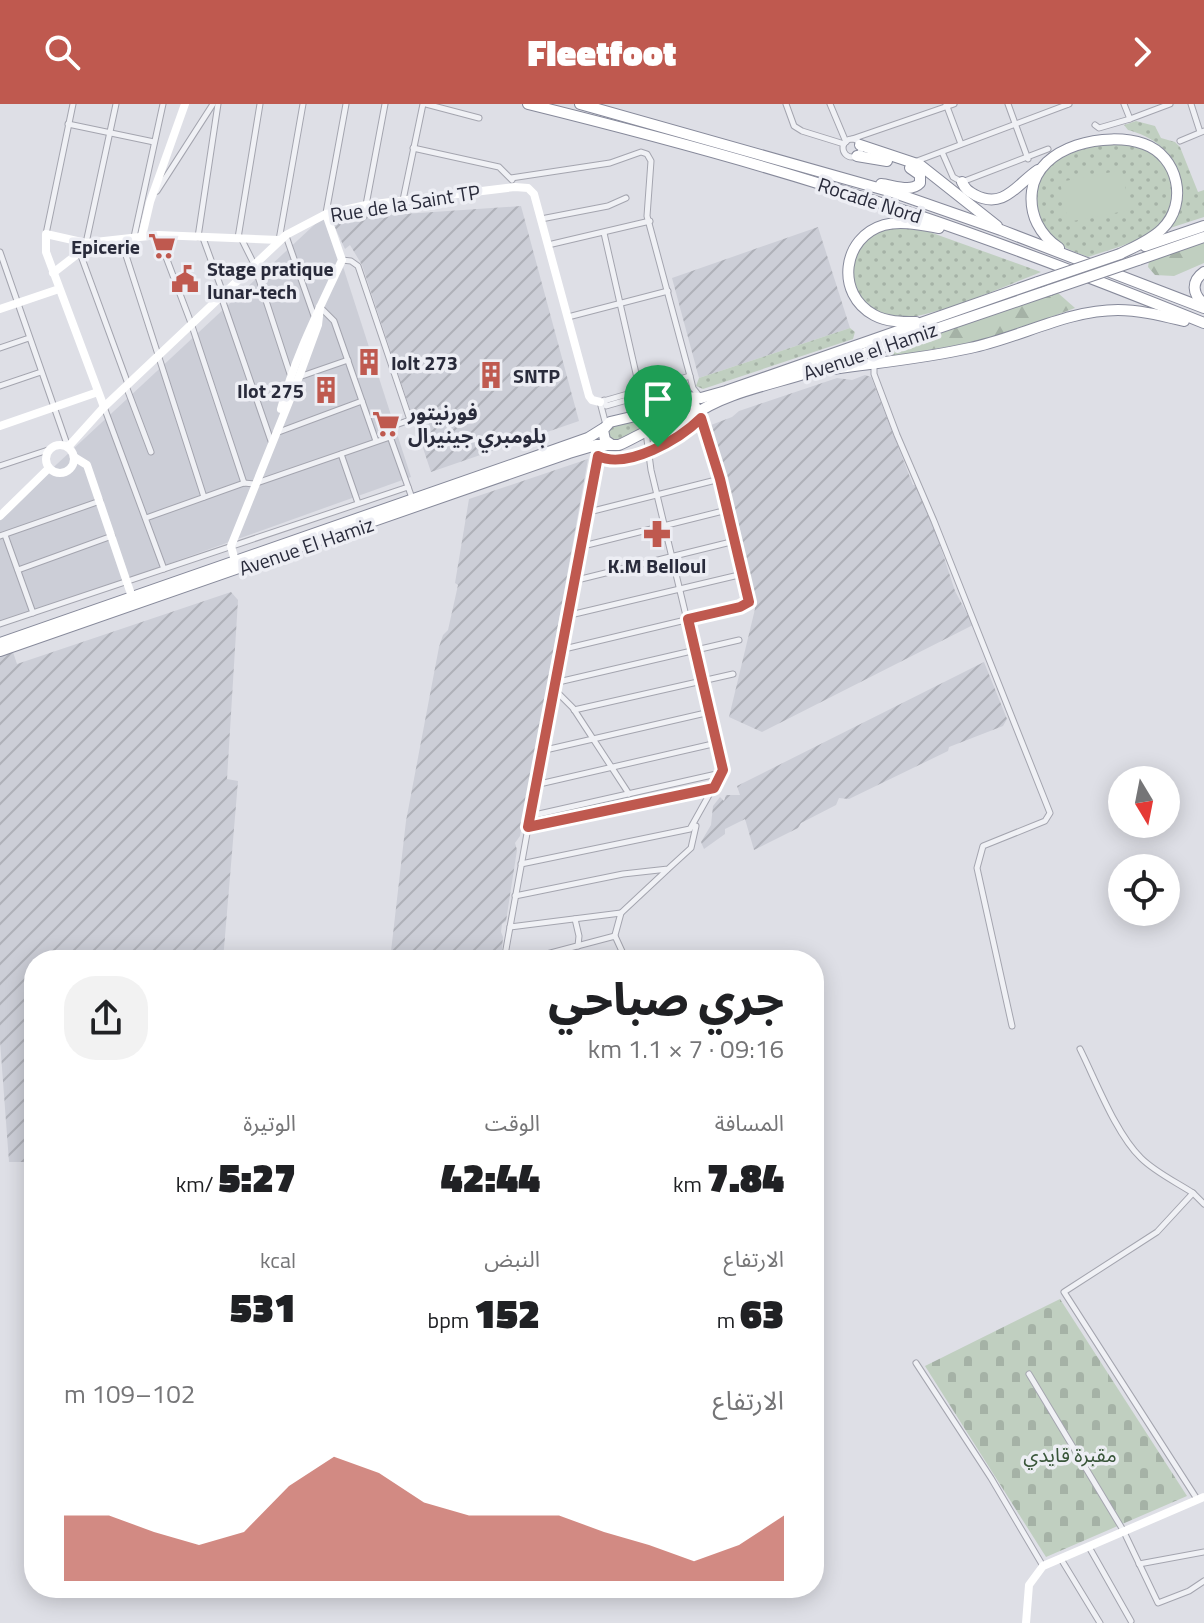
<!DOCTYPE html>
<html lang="ar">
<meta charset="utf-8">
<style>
body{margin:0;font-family:"Titillium Web","Noto Sans Arabic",sans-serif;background:#f2f2f2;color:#202124;direction:rtl;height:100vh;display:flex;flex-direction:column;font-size:30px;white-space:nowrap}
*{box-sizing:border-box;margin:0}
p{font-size:26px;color:#757577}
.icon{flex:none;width:44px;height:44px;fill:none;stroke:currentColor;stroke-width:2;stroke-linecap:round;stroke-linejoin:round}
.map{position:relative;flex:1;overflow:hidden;direction:ltr}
.panel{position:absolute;left:24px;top:846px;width:800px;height:648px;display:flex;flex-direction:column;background:#fff;border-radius:32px;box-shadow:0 4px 20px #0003;direction:rtl}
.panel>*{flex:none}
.needle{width:52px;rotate:170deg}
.buttons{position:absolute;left:1108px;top:662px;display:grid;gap:16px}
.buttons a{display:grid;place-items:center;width:72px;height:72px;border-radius:50%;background:#fff;box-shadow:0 4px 20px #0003;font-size:40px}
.pin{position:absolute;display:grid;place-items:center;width:68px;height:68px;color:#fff;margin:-82px -34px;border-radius:50% 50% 50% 0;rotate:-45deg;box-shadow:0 0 8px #0007}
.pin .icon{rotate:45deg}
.round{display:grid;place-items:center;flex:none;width:84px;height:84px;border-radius:32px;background:#f2f2f2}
.overview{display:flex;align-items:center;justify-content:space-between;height:136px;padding:0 40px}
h1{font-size:44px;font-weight:800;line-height:60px}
.metrics{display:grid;grid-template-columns:repeat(3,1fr);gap:12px;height:136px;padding:8px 40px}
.metrics div{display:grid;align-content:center}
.metrics b{font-size:40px;font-weight:800}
.metrics small{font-size:22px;font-weight:400}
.metrics p{font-size:22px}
.chart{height:224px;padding:16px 40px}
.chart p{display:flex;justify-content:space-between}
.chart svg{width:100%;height:144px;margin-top:8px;fill:#bf594f;opacity:.7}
header{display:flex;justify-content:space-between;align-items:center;height:104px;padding:0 40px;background:#bf594f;color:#fff;font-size:36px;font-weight:800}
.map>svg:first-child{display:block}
.built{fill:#ccced7}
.industrial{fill:url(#industrial-furrows)}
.grass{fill:url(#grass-dots)}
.forest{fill:url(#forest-firs)}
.cemetery{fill:url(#cemetery-stones)}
.park{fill:#c0cfc0}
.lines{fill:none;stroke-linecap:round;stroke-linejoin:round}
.street-casing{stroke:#a4a5af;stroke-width:7}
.highway-casing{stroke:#878a9b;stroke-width:12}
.street{stroke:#f0f1f5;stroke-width:5}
.secondary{stroke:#fff;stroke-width:8}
.highway{stroke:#fff;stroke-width:10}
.highway-bridge-casing{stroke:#878a9b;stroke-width:12;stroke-linecap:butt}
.highway-bridge{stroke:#fff;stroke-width:10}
.route-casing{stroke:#fff;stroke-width:16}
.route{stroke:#bf594f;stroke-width:10}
.labels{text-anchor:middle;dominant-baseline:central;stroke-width:7;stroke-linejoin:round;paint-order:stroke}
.street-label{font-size:20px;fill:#292b3b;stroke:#edeef4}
.poi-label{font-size:20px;font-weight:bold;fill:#292b3b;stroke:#edeef4;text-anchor:start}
.park-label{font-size:20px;fill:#385539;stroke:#edeef4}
</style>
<header><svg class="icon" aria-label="forward" viewBox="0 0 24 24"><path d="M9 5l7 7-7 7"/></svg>Fleetfoot<svg class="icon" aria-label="search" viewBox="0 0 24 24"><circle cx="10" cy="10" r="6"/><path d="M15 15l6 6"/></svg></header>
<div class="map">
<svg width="1204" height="1519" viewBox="0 0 1204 1519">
<defs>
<pattern id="industrial-furrows" width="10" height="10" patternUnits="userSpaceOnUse" patternTransform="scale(2)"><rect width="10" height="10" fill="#ccced7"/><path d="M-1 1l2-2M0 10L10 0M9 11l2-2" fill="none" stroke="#afb1b9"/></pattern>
<pattern id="grass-dots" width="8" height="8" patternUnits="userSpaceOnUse" patternTransform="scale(2)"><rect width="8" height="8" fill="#c0cfc0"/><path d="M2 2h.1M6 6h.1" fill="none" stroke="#a5b2a6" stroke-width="1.8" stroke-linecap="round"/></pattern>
<pattern id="forest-firs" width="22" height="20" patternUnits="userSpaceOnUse" patternTransform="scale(2)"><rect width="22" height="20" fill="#c0cfc0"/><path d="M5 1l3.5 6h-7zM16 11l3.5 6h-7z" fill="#a5b2a6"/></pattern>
<pattern id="cemetery-stones" width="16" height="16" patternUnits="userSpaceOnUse" patternTransform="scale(2)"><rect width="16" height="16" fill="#c0cfc0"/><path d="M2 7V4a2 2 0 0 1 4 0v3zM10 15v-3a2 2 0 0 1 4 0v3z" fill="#a5b2a6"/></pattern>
</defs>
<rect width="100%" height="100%" fill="#dedfe6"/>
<path class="built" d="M326,110L411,373L0,520V413Z"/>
<g class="industrial">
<path d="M521,102L579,317L431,368L362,161L350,141L345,145L331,115Z"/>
<path d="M818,123L850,224L699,274L672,174Z"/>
<path d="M865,271L871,273L913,381H916L935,426L955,487L973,521L762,628L729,613L755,505L711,321L732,313L739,307L837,274L852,276Z"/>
<path d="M588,355L542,610L545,611L540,636H538L520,732L515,739L517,746L506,817L502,820L501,828L503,833L501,856H390L406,717L439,543L443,531L448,526L458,481L455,479L469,395Z"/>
<path d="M231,488L238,496L227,675L238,677L223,856H34V1058H9L0,937V552L13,548L17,560Z"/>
<path d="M984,558L1007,615L1003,622L949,643L948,647L849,695L839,694L836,701L801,719L798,724L754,746L745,715L725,725V730L704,745L701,738L711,721L713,702L720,693L724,697L726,691H740L737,682Z"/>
</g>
<g class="grass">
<path d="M1136,17L1155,22L1161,34L1175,38L1180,43L1198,88L1204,86V113L1167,125C1198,83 1176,38 1128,26L1124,21Z"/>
<path d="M1110,39C1122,40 1135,40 1146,45C1173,59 1182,98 1161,119C1142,139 1113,144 1088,153C1074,147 1055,142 1045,128C1042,123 1041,116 1039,110C1021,63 1072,45 1110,39Z"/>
<path d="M900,123L924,126L1041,168C1005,182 931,216 894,214C862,212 842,173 857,145C865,131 885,126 900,123Z"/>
<path d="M850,224L855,228L853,235L703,285L696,282L699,274Z"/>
<path d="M682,297L690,302L691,308L686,312L648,321L618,337L614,338L607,331L612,323L650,314Z"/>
</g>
<g class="forest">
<path d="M1204,138V159L1174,172L1155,171L1148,163L1149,157Z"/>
<path d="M1058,189L1075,204L991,235L889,253L887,247Z"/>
</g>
<path class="cemetery" d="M1060,1195L1187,1392L1046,1453L925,1262Z"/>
<path class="park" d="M1122,66L1130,106L1068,118L1060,78Z"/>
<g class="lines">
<g class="street-casing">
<g id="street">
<path d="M426,0L479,14"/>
<path d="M786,0L794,22L802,27L844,40"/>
<path d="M830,0L846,38"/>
<path d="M946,0L961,40"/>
<path d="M1008,0L1028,55"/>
<path d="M1124,0L1130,15L1170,0"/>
<path d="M1191,0L1200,28"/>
<path d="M68,20L154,38"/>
<path d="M1095,21L1099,24L1130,15"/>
<path d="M852,35L954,0"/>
<circle cx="852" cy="44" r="9"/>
<path d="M1180,37L1204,27"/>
<path d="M413,44L499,63L512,76"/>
<path d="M942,48L953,73L962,78L1048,45"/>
<path d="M917,57L1069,0"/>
<path d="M511,74L610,59L641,48L647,50L651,57L647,112L690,272L600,298L606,321"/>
<path d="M157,87L213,0"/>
<path d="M403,96L423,0"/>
<path d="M366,101L385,0"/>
<path d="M326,109L346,0"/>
<path d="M541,115L608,102L626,94"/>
<path d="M604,129L645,309"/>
<path d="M46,130L73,0"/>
<path d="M158,132L191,219L244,379"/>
<path d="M286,132L314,212"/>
<path d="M134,133L163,0"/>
<path d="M198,133L218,0"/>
<path d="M203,134L223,189"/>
<path d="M238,134L260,0"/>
<path d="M241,134L254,160L290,270"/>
<path d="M121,136L204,393"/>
<path d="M279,136L303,0"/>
<path d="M86,139L116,0"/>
<path d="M548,141L650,117"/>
<path d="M0,148L68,343"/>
<path d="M80,149L128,280"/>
<path d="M342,156L351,157L358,162L410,316L387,324L412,394"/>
<path d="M221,192L271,337"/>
<path d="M321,204L334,217L376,337"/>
<path d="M568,213L668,187"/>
<path d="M0,244L29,234"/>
<path d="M874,260V270L897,331L934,417L1050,709L1045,717L983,742L977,764L1012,922"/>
<path d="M690,272L693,284L700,293"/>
<path d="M299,273L348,256"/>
<path d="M0,282L41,268"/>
<path d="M126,282L151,348"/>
<path d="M649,284L651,290L680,282L678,276"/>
<path d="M604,296L606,302L634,294L633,288"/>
<path d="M104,303L164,465"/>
<path d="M276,329L362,297"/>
<path d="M590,343C614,375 681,335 702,312"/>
<path d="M341,350L358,399"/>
<path d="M0,362L48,346"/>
<path d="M585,409L720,375"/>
<path d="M146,414L244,379L254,380L390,333"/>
<path d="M5,431L33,509"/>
<path d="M0,432L100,397"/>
<path d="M579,443L727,406"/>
<path d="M18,466L112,432"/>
<path d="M573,477L735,437"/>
<path d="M566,512L743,470"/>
<path d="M0,520L408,383"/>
<path d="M560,546L740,503L749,498L720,375L701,314"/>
<path d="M554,579L739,536"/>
<path d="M553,584L573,604L629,690"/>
<path d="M574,606L733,570"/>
<path d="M541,647L710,608"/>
<path d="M535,681L717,639"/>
<path d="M530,712L721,669"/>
<path d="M528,723L714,684"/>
<path d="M521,760L690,725L723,666L651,366L646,328"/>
<path d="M515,792L623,770L668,765L691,744L696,722"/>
<path d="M575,815L579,832L578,842"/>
<path d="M510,823L621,809"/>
<path d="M615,831L621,809L667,766"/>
<path d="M511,856L505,851L510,823L579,443L598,352"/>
<path d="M524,856L615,832L626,856"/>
<path d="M1080,945C1096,977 1116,1030 1141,1054C1155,1068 1176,1078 1193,1089"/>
<path d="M916,1259L991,1374L1043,1462"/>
<path d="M1029,1270L1123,1426L1158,1499L1189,1487L1204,1477"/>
<path d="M1197,1395L1064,1188L1157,1128L1193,1089L1204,1100"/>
<path d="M1089,1443L1131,1517"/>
<path d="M1061,1455L1100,1519"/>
<path d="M1139,1460L1204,1448"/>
</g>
</g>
<g class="highway-casing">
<g id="highway">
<path d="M528,0C629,25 728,51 827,82C955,121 1080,169 1204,219"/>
<path d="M580,0L892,88L1001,126L1204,204"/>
<path d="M860,41L920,61L997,122"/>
<path d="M857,52L887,57"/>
<path d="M962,78C965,85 968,87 975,91C1004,106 1017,80 1038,66"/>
<path d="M881,80C893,81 911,89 920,79V71L910,64"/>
<path d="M1145,142L1204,122"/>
<path d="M1059,144C1040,131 1029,111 1032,87C1038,41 1107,27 1144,40C1178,52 1189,99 1162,125C1151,136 1134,143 1120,150"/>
<path d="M1138,156L1204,133"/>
<path d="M1204,168C1191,177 1192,190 1204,200"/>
<path d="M916,218C902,218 887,218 874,211C835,190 842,133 884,121C901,116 922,121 939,124"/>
<path d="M833,260L1050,186"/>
<path d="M807,269C861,260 916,256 970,244C1019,234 1067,206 1118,206C1140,206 1163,212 1184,217"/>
<path d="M681,292C691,293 702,304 691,314C685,319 673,318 666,320C649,324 635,334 619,341H612L605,336L603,326L610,318L644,310Z"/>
<path d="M687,293L701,294L726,287L1038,178"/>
<path d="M693,312C722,289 774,280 810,268"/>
<path d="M0,539L537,352L588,334L604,324"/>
<path d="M0,547L569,349L596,341H612"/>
</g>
</g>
<use href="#street" class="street"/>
<g class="secondary">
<path d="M142,132L150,98L185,0"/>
<path d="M53,169L80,148L86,139"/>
<path d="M0,205L59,185"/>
<path d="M104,303L46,148V130L86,139L158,131L279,136"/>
<path d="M281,305C295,252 319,206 342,156L326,110"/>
<path d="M0,322L98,288"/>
<circle cx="60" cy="355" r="14"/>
<path d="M68,343L104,303L286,131L326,110L366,101L515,83L528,84L534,90L589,292L592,296L600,298"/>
<path d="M74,353L87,361L132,493"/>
<path d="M0,412L49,364"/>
<path d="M235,457L231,442L299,273L318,221L320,203"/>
<path d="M1026,1519L1029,1481L1043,1462L1204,1393"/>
</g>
<use href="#highway" class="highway"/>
<g class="highway-bridge-casing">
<g id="highway-bridge">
<path d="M1038,178L1120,150"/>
<path d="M1050,186L1138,156"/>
</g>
</g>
<use href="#highway-bridge" class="highway-bridge"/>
</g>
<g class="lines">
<g class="route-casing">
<path id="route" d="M701,314L720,375L749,498L740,503L688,515L723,666L714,684L528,723L598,352C627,366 680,335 701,314Z"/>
</g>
<use href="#route" class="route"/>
</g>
<defs>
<g id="supermarket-bare" transform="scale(2.16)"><path d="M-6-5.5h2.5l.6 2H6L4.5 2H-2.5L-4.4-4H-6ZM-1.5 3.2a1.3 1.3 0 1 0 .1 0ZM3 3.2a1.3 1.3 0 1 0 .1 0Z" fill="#bf594f" stroke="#edeef4" stroke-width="2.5" paint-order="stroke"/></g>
<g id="civic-bare" transform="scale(2.16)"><path d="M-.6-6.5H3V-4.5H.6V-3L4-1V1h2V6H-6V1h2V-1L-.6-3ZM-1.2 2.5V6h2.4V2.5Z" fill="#bf594f" stroke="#edeef4" stroke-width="2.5" paint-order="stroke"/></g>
<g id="building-bare" transform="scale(2.16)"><path d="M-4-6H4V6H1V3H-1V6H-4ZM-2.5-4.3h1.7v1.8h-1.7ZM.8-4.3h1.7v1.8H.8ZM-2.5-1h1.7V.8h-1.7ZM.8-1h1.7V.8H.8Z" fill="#bf594f" stroke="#edeef4" stroke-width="2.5" paint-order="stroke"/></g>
<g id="pharmacy-bare" transform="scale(2.16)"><path d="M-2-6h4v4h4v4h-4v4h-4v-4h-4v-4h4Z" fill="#bf594f" stroke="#edeef4" stroke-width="2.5" paint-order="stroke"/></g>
</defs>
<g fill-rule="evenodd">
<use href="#supermarket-bare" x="162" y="142"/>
<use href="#civic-bare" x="185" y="175"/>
<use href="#building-bare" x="369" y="258"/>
<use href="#building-bare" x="491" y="271"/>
<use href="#building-bare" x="326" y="286"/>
<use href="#supermarket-bare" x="386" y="320"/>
<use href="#pharmacy-bare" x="657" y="430"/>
</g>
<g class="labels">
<g class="street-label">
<text transform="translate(870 96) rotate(18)">Rocade Nord</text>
<text transform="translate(405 99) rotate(-9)">Rue de la Saint TP</text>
<text transform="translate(870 247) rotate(-19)">Avenue el Hamiz</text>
<text transform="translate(306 442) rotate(-19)">Avenue El Hamiz</text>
</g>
<g class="poi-label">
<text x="140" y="142" text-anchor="end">Epicerie</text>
<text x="207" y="164">Stage pratique<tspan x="207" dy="23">lunar-tech</tspan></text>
<text x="391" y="258">Iolt 273</text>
<text x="513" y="271">SNTP</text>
<text x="304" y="286" text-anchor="end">Ilot 275</text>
<text x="408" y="308">فورنيتور<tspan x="408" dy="23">بلومبري جينيرال</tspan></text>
<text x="657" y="461" text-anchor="middle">K.M Belloul</text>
</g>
<g class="park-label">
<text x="1070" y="1350">مقبرة قايدي</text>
</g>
</g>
</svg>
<div class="buttons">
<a><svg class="needle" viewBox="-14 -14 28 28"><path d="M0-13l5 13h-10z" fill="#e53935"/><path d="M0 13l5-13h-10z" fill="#757577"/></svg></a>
<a><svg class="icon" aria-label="locate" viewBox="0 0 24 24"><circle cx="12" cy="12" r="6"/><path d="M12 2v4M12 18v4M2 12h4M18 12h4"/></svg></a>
</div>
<div class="pin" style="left:658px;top:343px;background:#1e9e55"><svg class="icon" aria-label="arrive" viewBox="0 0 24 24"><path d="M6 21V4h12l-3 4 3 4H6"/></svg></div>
<section class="panel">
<div class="overview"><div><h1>جري صباحي</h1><p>09:16 · 7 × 1.1 km</p></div><a class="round"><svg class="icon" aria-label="share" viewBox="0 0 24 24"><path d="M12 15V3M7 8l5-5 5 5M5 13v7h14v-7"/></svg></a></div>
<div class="metrics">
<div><p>المسافة</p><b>7.84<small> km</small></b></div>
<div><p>الوقت</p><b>42:44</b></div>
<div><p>الوتيرة</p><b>5:27<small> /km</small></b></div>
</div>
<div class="metrics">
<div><p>الارتفاع</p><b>63<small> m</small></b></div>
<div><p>النبض</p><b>152<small> bpm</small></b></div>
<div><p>kcal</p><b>531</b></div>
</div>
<div class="chart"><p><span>الارتفاع</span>102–109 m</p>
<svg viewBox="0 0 160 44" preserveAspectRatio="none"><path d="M0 44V24L10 24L20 29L30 33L40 29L50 15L60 6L70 11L80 20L90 24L100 24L110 24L120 29L130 33L140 38L150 33L160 24V44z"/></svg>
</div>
</section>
</div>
